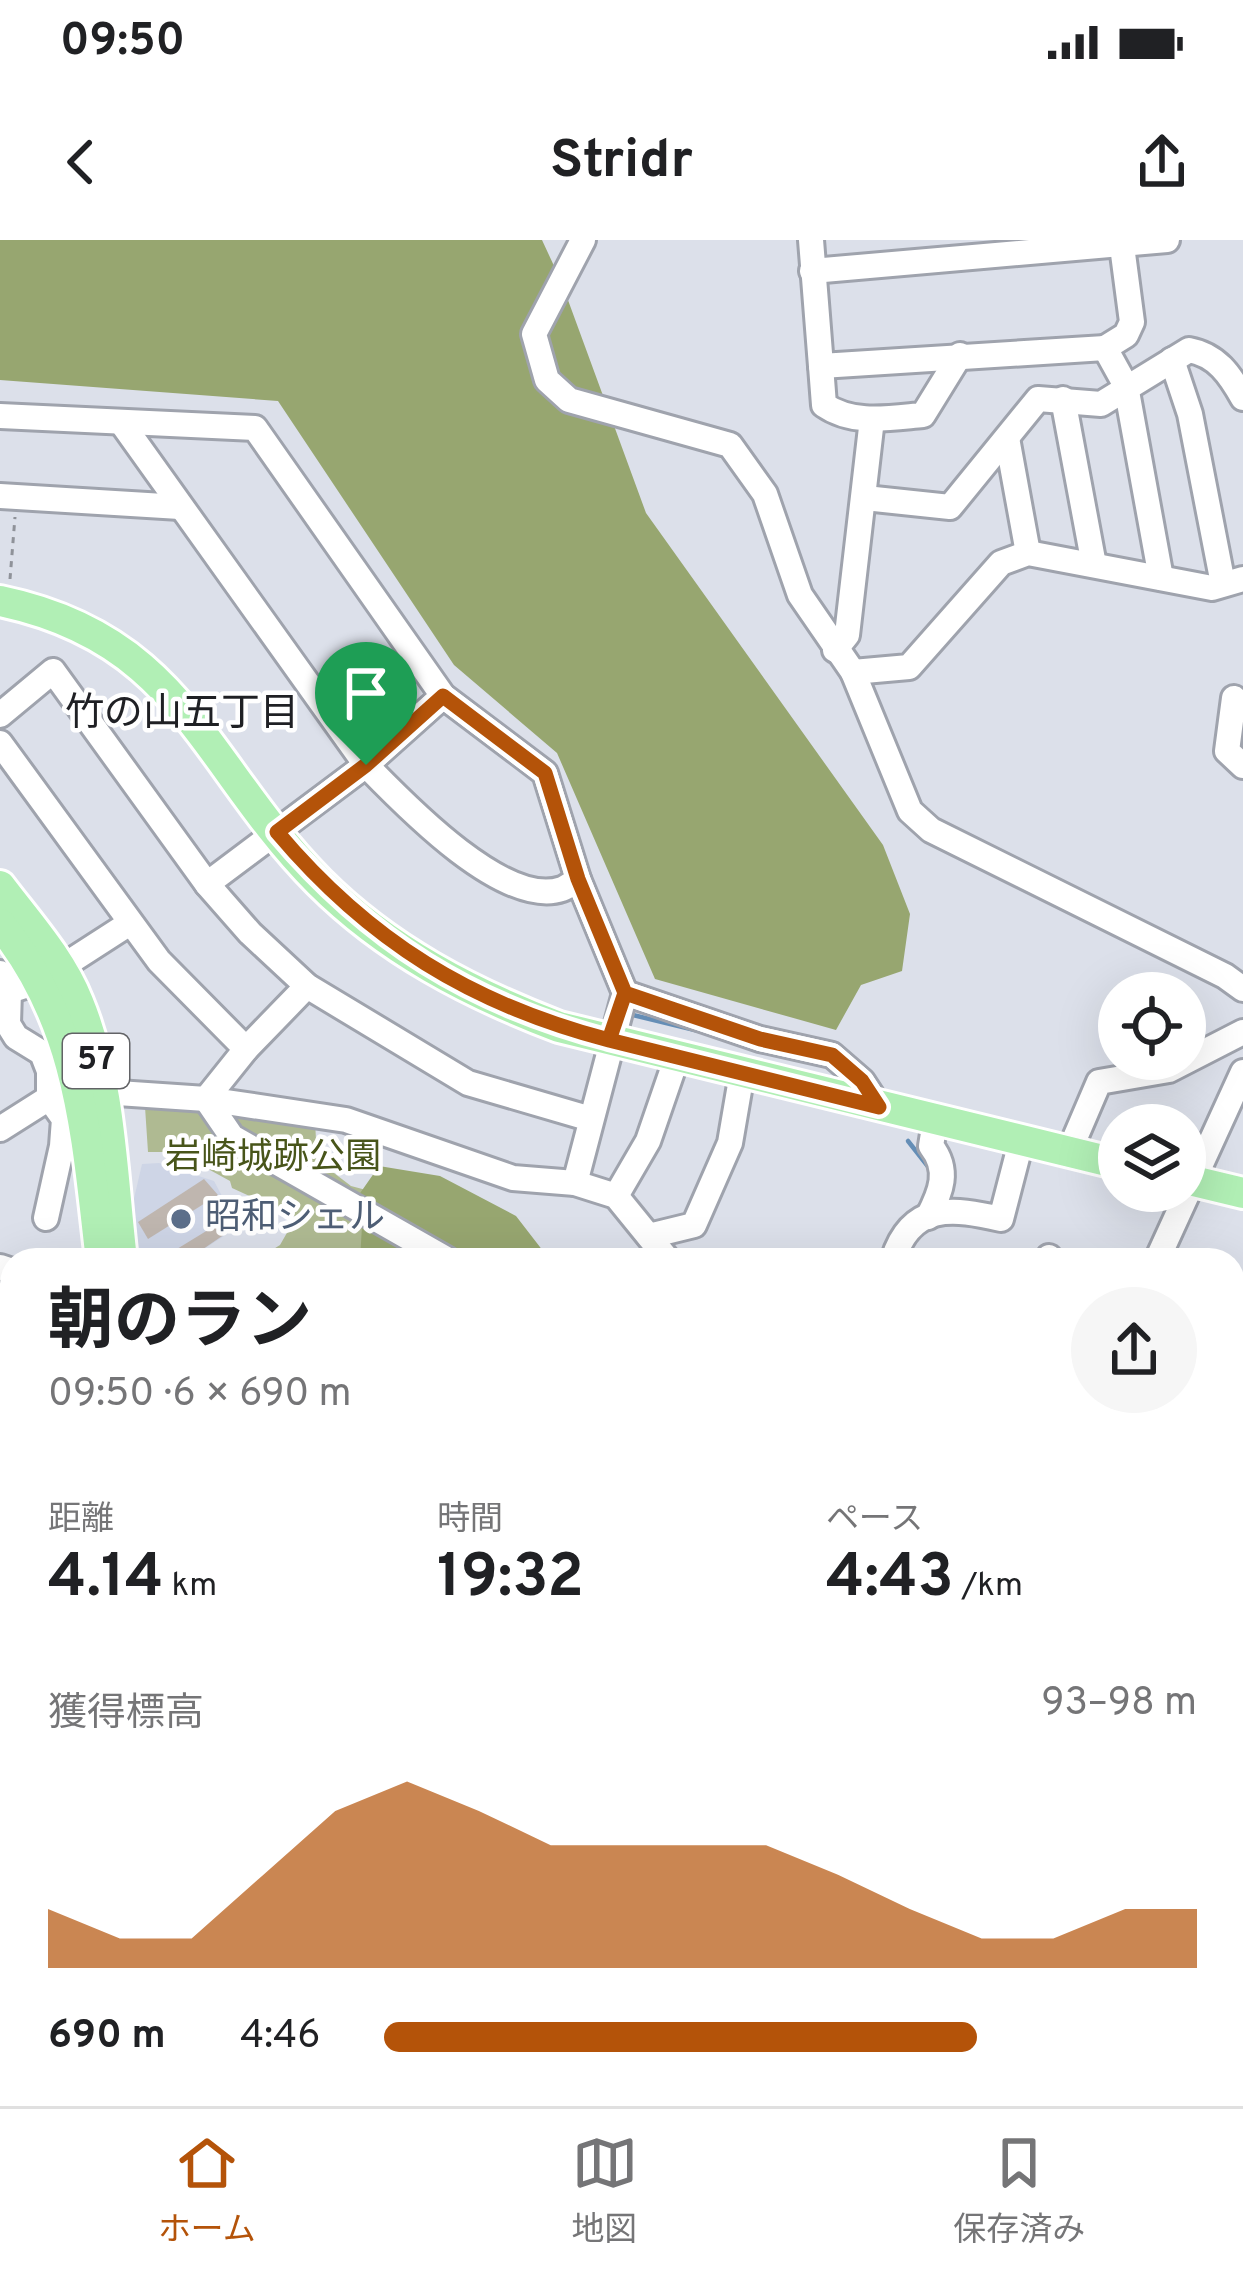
<!DOCTYPE html>
<html lang="ja">
<meta charset="utf-8">
<style>
body{margin:0;font-family:Overpass,"Noto Sans JP",sans-serif;background:#f6f6f6;color:#202124;height:100vh;display:flex;flex-direction:column;font-size:45px;white-space:nowrap}
*{box-sizing:border-box;margin:0}
p{font-size:39px;color:#757577}
.icon{flex:none;width:66px;height:66px;fill:none;stroke:currentColor;stroke-width:2;stroke-linecap:round;stroke-linejoin:round}
.map{position:relative;flex:1;overflow:hidden}
.sheet{position:absolute;left:0px;top:1008px;width:1245px;height:858px;display:flex;flex-direction:column;background:#fff;border-radius:36px 36px 0 0;box-shadow:0 12px 48px #0002}
.sheet>*{flex:none}
.controls{position:absolute;left:1098px;top:732px;display:grid;gap:24px}
.controls a{display:grid;place-items:center;width:108px;height:108px;border-radius:50%;background:#fff;box-shadow:0 12px 48px #0002;font-size:60px}
.pin{position:absolute;display:grid;place-items:center;width:102px;height:102px;color:#fff;margin:-123px -51px;border-radius:50% 50% 50% 0;rotate:-45deg;box-shadow:0 0 12px #0007}
.pin .icon{rotate:45deg}
.round{display:grid;place-items:center;flex:none;width:126px;height:126px;border-radius:63px;background:#f6f6f6}
.head{display:flex;align-items:center;justify-content:space-between;height:204px;padding:0 48px}
h1{font-size:66px;font-weight:700;line-height:90px}
.metrics{display:grid;grid-template-columns:repeat(3,1fr);gap:18px;height:204px;padding:12px 48px}
.metrics div{display:grid;align-content:center}
.metrics b{font-size:60px;font-weight:700}
.metrics small{font-size:33px;font-weight:400}
.metrics p{font-size:33px}
.chart{height:336px;padding:24px 48px}
.chart p{display:flex;justify-content:space-between}
.chart svg{width:100%;height:216px;margin-top:12px;fill:#b45309;opacity:.7}
ul{padding:0 48px;list-style:none;font-size:39px}
li{display:grid;grid-template-columns:192px 144px 1fr;align-items:center;height:90px}
li i{height:30px;border-radius:15px;background:#b45309}
.status{display:flex;justify-content:space-between;align-items:center;height:84px;padding:0 60px;background:#fff;direction:ltr}
.status svg{height:33px;fill:currentColor}
header{display:flex;justify-content:space-between;align-items:center;height:156px;padding:0 48px;background:#fff;font-size:54px;font-weight:700}
.tab-bar{display:flex;justify-content:space-around;align-items:center;height:168px;border-top:3px solid #e0e0e0;background:#fff;font-size:33px;color:#757577}
.tab-bar a{display:grid;justify-items:center;gap:6px}
.tab-bar .active{color:#b45309}
.map>svg:first-child{display:block}
.built{fill:#ced5e6}
.green{fill:#afba92}
.forest{fill:#97a670}
.lines{fill:none;stroke-linecap:round;stroke-linejoin:round}
.stream{stroke:#658eb6;stroke-width:4.5}
.river{stroke:#658eb6;stroke-width:30}
.building{fill:#bfb6af}
.minor-casing{stroke:#9fa3ad;stroke-width:30}
.major-casing{stroke:#fff;stroke-width:36}
.path{stroke:#8f9299;stroke-width:3;stroke-dasharray:6 6;stroke-linecap:butt}
.minor{stroke:#fff;stroke-width:24}
.major{stroke:#b1efb5;stroke-width:30}
.route-casing{stroke:#fff;stroke-width:24}
.route{stroke:#b45309;stroke-width:15}
.service-dot{fill:#5c6f8a;stroke:#fff;stroke-width:4.5}
.labels{text-anchor:middle;dominant-baseline:central;stroke-width:9;stroke-linejoin:round;paint-order:stroke}
.shield{fill:#fff;stroke:#626366;stroke-width:3}
.shield-label{font-size:33px;font-weight:bold;fill:#1f2024}
.park-label{font-size:36px;fill:#48551a;stroke:#fff}
.service-label{font-size:36px;fill:#4e5e75;stroke:#fff;text-anchor:start}
.neighbourhood-label{font-size:39px;fill:#1f2024;stroke:#fff}
</style>
<div class="status"><b>09:50</b><svg viewBox="0 0 49 12"><path d="M0 12V9h3v3zM5 12V6h3v6zM10 12V3h3v9zM15 12V0h3v12zM26 1h20v11H26zM47 4h2v5h-2z"/></svg></div>
<header><svg class="icon" aria-label="back" viewBox="0 0 24 24"><path d="M15 5l-7 7 7 7"/></svg>Stridr<svg class="icon" aria-label="share" viewBox="0 0 24 24"><path d="M12 15V3M7 8l5-5 5 5M5 13v7h14v-7"/></svg></header>
<div class="map">
<svg width="1243" height="1866" viewBox="0 0 1243 1866">
<rect width="100%" height="100%" fill="#dce0ea"/>
<path class="built" d="M159,923L214,941L222,956L230,992L187,1020H139L132,967L142,924Z"/>
<path class="green" d="M211,865L315,880L317,920L351,946L400,959L498,1020H256L280,1005L296,977L232,948L230,941L177,912H148L145,867Z"/>
<g class="forest">
<path d="M0,0H542L561,41L646,273L883,605L910,674L902,731L861,745L836,790L655,739L557,513L454,425L278,161L0,140Z"/>
<path d="M379,926L440,936L516,976L550,1020H360L362,986L356,959Z"/>
</g>
<g class="lines">
<g class="stream">
<path d="M633,775L703,792"/>
<path d="M908,901L930,929V941"/>
<path d="M477,1854L491,1866"/>
</g>
<path class="river" d="M831,1866L841,1854"/>
</g>
<g class="building">
<path d="M204,939L218,955L148,999L138,982Z"/>
<path d="M221,982L228,992L187,1020H159Z"/>
</g>
<g class="lines">
<g class="minor-casing">
<g id="minor">
<path d="M583,0L534,94L547,140L569,160L730,205L765,254L800,355L853,432L910,571L931,590L1225,736L1243,749"/>
<path d="M811,0L821,126L1105,108"/>
<path d="M1122,6L1132,82L1126,95L1105,108L1126,146L1161,338"/>
<path d="M812,31L1167,0"/>
<path d="M1172,120L1190,174L1223,344"/>
<path d="M821,126L824,165C853,185 889,178 923,175L960,115"/>
<path d="M1063,159L1094,325"/>
<path d="M0,176L255,188L443,456L545,533L578,639L625,753L575,943"/>
<path d="M121,182L366,525C403,563 504,669 562,649C568,647 573,642 578,639"/>
<path d="M1007,198L1028,313"/>
<path d="M0,256L180,267"/>
<path d="M865,258L950,267L1038,159L1101,164L1189,110C1217,115 1230,135 1243,158"/>
<path d="M835,410L847,395L872,179"/>
<path d="M853,432L909,427L1001,323L1028,313L1212,348L1243,339"/>
<path d="M1234,458L1227,511L1243,526"/>
<path d="M0,475L53,431L207,644L250,693L307,746L468,843L591,879"/>
<path d="M0,503L159,721L246,809"/>
<path d="M207,644L366,525L443,456"/>
<path d="M0,733L9,751L40,741L130,683"/>
<path d="M9,751L8,784L16,797L42,813L49,831V858L64,879L62,906L46,978"/>
<path d="M625,753L760,799L832,815L862,841L879,867"/>
<path d="M103,852L206,859L346,880L513,938L575,943L616,956L668,1020"/>
<path d="M206,859L232,897L448,1020"/>
<path d="M206,859L246,809L307,746"/>
<path d="M0,889L49,858"/>
<path d="M1069,912L1099,842L1169,830L1243,792"/>
<path d="M616,956L648,901L677,817"/>
<path d="M928,977C941,952 950,930 931,906L935,881"/>
<path d="M649,996L694,985L730,903L742,833"/>
<path d="M893,1020C911,962 953,968 1001,979L1021,902"/>
<path d="M1047,1020L1049,1017"/>
<path d="M1157,1020L1243,832"/>
<path d="M0,1027L12,1031"/>
<path d="M0,1085L12,1092"/>
<path d="M0,1237L12,1243"/>
<path d="M1233,1301L1243,1305"/>
<path d="M0,1442L12,1440"/>
<path d="M0,1516H12"/>
<path d="M60,1866L68,1854"/>
<path d="M566,1866L577,1854"/>
</g>
</g>
<g class="major-casing">
<g id="major">
<path d="M0,361C183,399 203,525 319,642C387,710 470,753 559,787L1119,924"/>
<path d="M0,646C28,683 61,719 78,762C111,842 112,935 122,1020"/>
<path d="M0,684C82,785 86,897 101,1020"/>
<path d="M1185,939L1243,953"/>
<path d="M1233,1381L1243,1360"/>
<path d="M357,1854L363,1866"/>
<path d="M385,1854L391,1866"/>
<path d="M895,1866L906,1854"/>
</g>
</g>
<g class="path">
<path d="M10,339L15,277"/>
<path d="M1233,1073L1243,1039"/>
<path d="M1233,1492L1243,1496"/>
<path d="M1233,1723L1243,1727"/>
<path d="M770,1866L779,1854"/>
</g>
<use href="#minor" class="minor"/>
<use href="#major" class="major"/>
</g>
<g class="lines">
<g class="route-casing">
<path id="route" d="M366,525L277,592C369,701 471,764 609,800L625,753L760,799L832,815L862,841L879,867L609,800L625,753L578,639L545,533L443,456L366,525"/>
</g>
<use href="#route" class="route"/>
</g>
<circle class="service-dot" cx="181" cy="979" r="12"/>
<g class="labels">
<rect class="shield" x="63" y="794" width="66" height="54" rx="9"/>
<g class="shield-label">
<text x="96" y="821">57</text>
</g>
<g class="park-label">
<text x="273" y="919">岩崎城跡公園</text>
</g>
<g class="service-label">
<text x="205" y="979">昭和シェル</text>
</g>
<g class="neighbourhood-label">
<text x="182" y="475">竹の山五丁目</text>
</g>
</g>
</svg>
<div class="controls">
<a><svg class="icon" aria-label="locate" viewBox="0 0 24 24"><circle cx="12" cy="12" r="6"/><path d="M12 2v4M12 18v4M2 12h4M18 12h4"/></svg></a>
<a><svg class="icon" aria-label="layers" viewBox="0 0 24 24"><path d="M12 4l9 5-9 5-9-5zM3 14l9 5 9-5"/></svg></a>
</div>
<div class="pin" style="left:366px;top:525px;background:#1e9e55"><svg class="icon" aria-label="arrive" viewBox="0 0 24 24"><path d="M6 21V4h12l-3 4 3 4H6"/></svg></div>
<section class="sheet">
<div class="head"><div><h1>朝のラン</h1><p>09:50 · 6 × 690 m</p></div><a class="round"><svg class="icon" aria-label="share" viewBox="0 0 24 24"><path d="M12 15V3M7 8l5-5 5 5M5 13v7h14v-7"/></svg></a></div>
<div class="metrics">
<div><p>距離</p><b>4.14<small> km</small></b></div>
<div><p>時間</p><b>19:32</b></div>
<div><p>ペース</p><b>4:43<small> /km</small></b></div>
</div>
<div class="chart"><p><span>獲得標高</span>93–98 m</p>
<svg viewBox="0 0 160 44" preserveAspectRatio="none"><path d="M0 44V32L10 38L20 38L30 25L40 12L50 6L60 12L70 19L80 19L90 19L100 19L110 25L120 32L130 38L140 38L150 32L160 32V44z"/></svg>
</div>
<ul>
<li><b>690 m</b>4:46<i style="width:73%"></i></li>
</ul>
</section>
</div>
<nav class="tab-bar">
<a class="active"><svg class="icon" aria-label="home" viewBox="0 0 24 24"><path d="M3 11l9-7 9 7M6 9v11h12V9"/></svg>ホーム</a>
<a><svg class="icon" aria-label="map" viewBox="0 0 24 24"><path d="M3 6l6-2 6 2 6-2v14l-6 2-6-2-6 2zM9 4v14M15 6v14"/></svg>地図</a>
<a><svg class="icon" aria-label="saved" viewBox="0 0 24 24"><path d="M7 4h10v16l-5-4-5 4z"/></svg>保存済み</a>
</nav>
